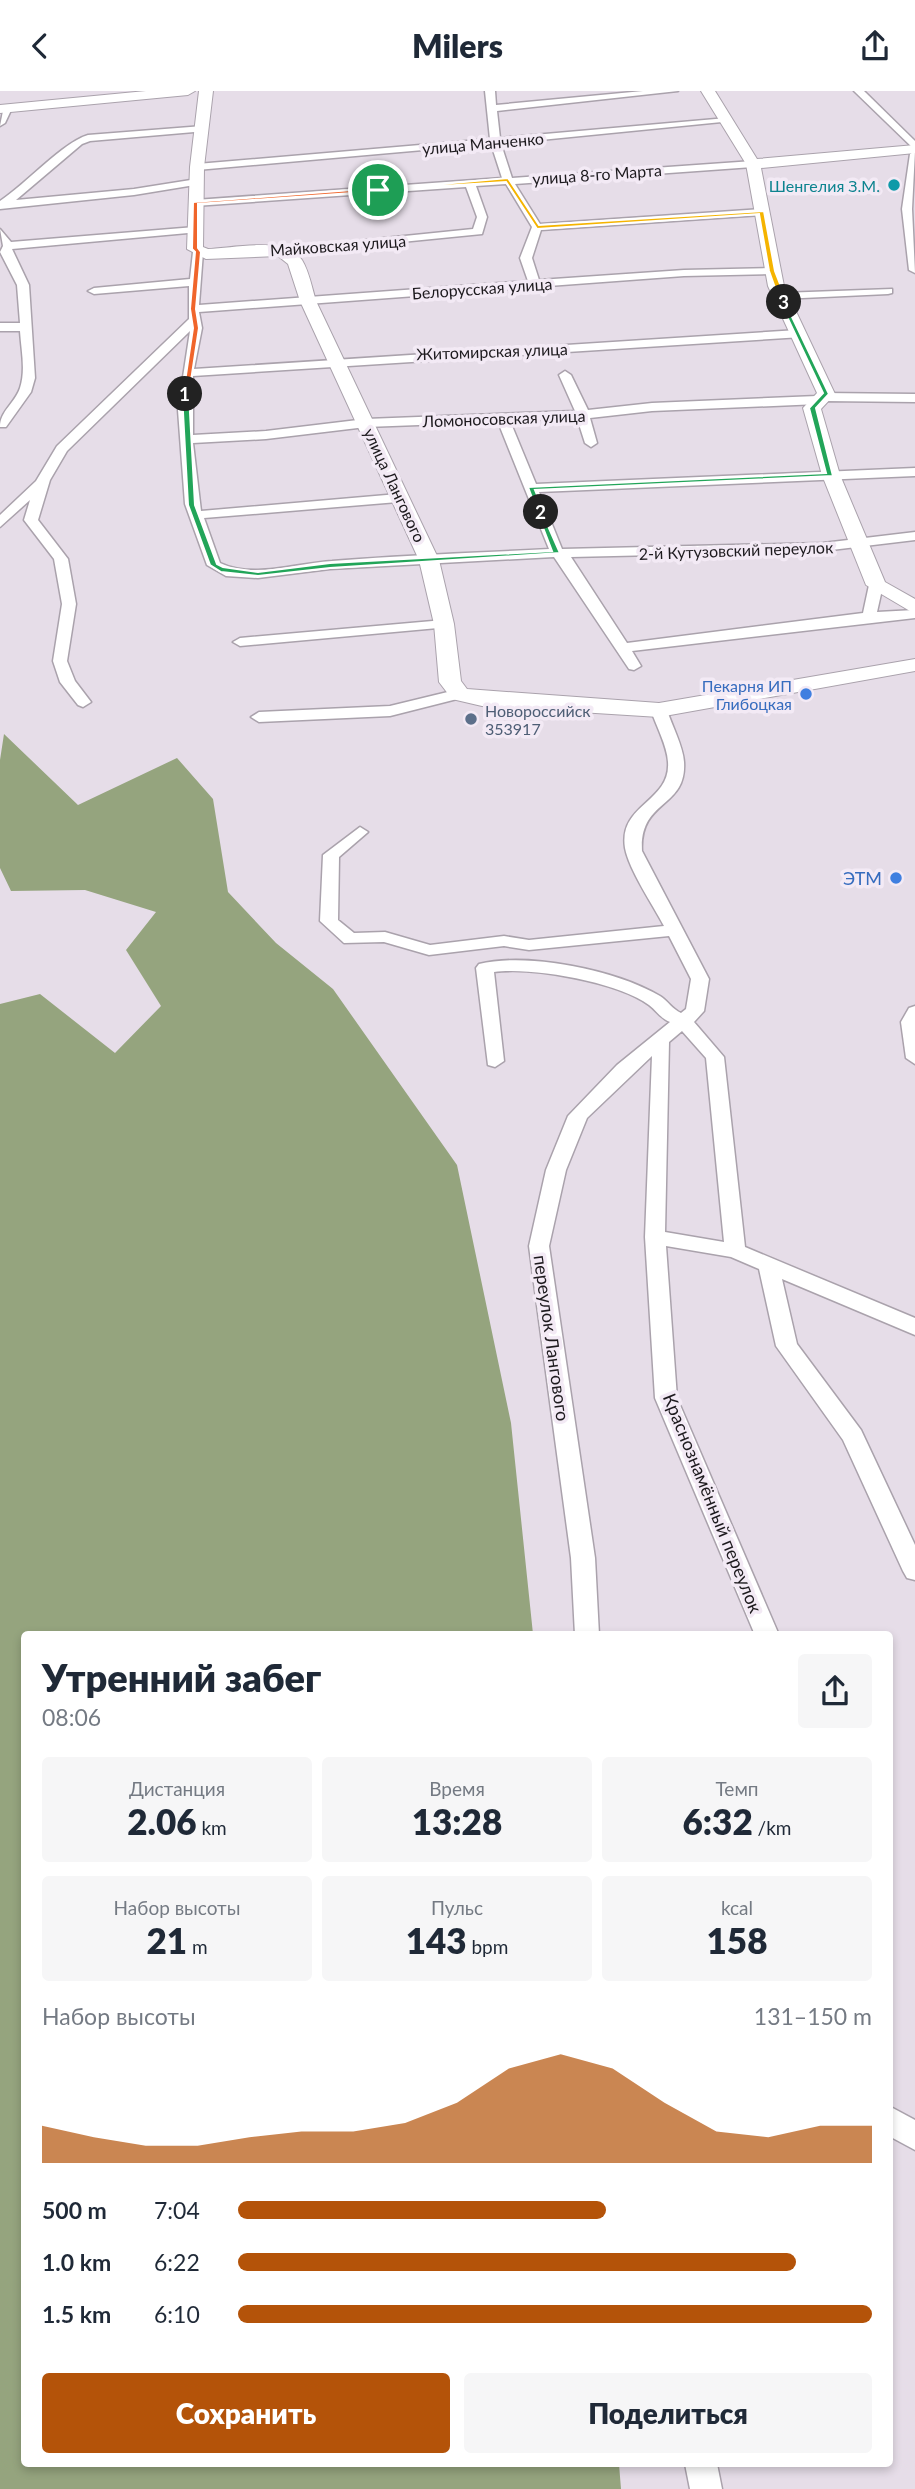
<!DOCTYPE html>
<html lang="ru">
<meta charset="utf-8">
<style>
body{margin:0;font-family:Lato,sans-serif;background:#f6f6f7;color:#1f2937;height:100vh;display:flex;flex-direction:column;font-size:26px;white-space:nowrap}
*{box-sizing:border-box;margin:0}
p{font-size:23px;color:#747a83}
.icon{flex:none;width:38px;height:38px;fill:none;stroke:currentColor;stroke-width:2;stroke-linecap:round;stroke-linejoin:round}
.map{position:relative;flex:1;overflow:hidden}
.sheet{position:absolute;left:21px;top:1540px;width:872px;height:836px;display:flex;flex-direction:column;background:#fff;border-radius:7px;box-shadow:0 4px 10px #0003}
.sheet>*{flex:none}
.pin{position:absolute;display:grid;place-items:center;width:60px;height:60px;color:#fff;margin:-30px;border:4px solid #fff;border-radius:50%;box-shadow:0 2px 7px #0007}
.km{position:absolute;width:35px;height:35px;margin:-18px;border-radius:50%;background:#222;color:#fff;font-size:19px;line-height:35px;text-align:center}
.round{display:grid;place-items:center;flex:none;width:74px;height:74px;border-radius:7px;background:#f6f6f7}
.overview{display:flex;align-items:center;justify-content:space-between;height:119px;padding:0 21px}
h1{font-size:38px;font-weight:800;line-height:52px}
.figures{display:grid;grid-template-columns:repeat(3,1fr);gap:10px;height:119px;padding:7px 21px}
.figures div{display:grid;align-content:center;border-radius:7px;background:#f6f6f7;text-align:center}
.figures b{font-size:35px;font-weight:800}
.figures small{font-size:19px;font-weight:400}
.figures p{font-size:19px}
.chart{height:196px;padding:14px 21px}
.chart p{display:flex;justify-content:space-between}
.chart svg{width:100%;height:126px;margin-top:7px;fill:#b45309;opacity:.7}
.primary-button{display:flex;gap:14px;margin-top:auto;padding:14px 21px}
.primary-button a{flex:1;height:80px;border-radius:7px;background:#b45309;color:#fff;font-size:28px;font-weight:800;line-height:80px;text-align:center}
.primary-button a+a{background:#f6f6f7;color:#1f2937}
ul{padding:0 21px;list-style:none;font-size:23px}
li{display:grid;grid-template-columns:112px 84px 1fr;align-items:center;height:52px}
li i{height:18px;border-radius:9px;background:#b45309}
header{display:flex;justify-content:space-between;align-items:center;height:91px;padding:0 21px;background:#fff;font-size:32px;font-weight:800}
.map>svg:first-child{display:block}
.forest{fill:#95a47e}
.lines{fill:none;stroke-linecap:round;stroke-linejoin:round}
.street-casing{stroke:#aaa2ac;stroke-width:3}
.secondary-casing{stroke:#aaa2ac;stroke-width:2}
.street{fill:#fff;fill-rule:evenodd}
.secondary{fill:#fff;fill-rule:evenodd}
.split-1{fill:#f0652b;stroke:#fff;stroke-width:2}
.split-2{fill:#22a559;stroke:#fff;stroke-width:2}
.split-3{fill:#22a559;stroke:#fff;stroke-width:2}
.split-4{fill:#f5b400;stroke:#fff;stroke-width:2}
.culture-dot{fill:#0f9aa8;stroke:#f3eaf5;stroke-width:2.5}
.shop-dot{fill:#3f7fe0;stroke:#f3eaf5;stroke-width:2.5}
.service-dot{fill:#5c6f8a;stroke:#f3eaf5;stroke-width:2.5}
.labels{text-anchor:middle;dominant-baseline:central;stroke-width:7;stroke-linejoin:round;paint-order:stroke}
.far-street-label{font-size:16px;fill:#1d1a1e;stroke:#f3eaf5}
.far-culture-label{font-size:16px;fill:#0d838f;stroke:#f3eaf5;text-anchor:end}
.far-shop-label{font-size:16px;fill:#366cbe;stroke:#f3eaf5;text-anchor:end}
.far-service-label{font-size:16px;fill:#4e5e75;stroke:#f3eaf5;text-anchor:start}
.shop-label{font-size:18px;fill:#366cbe;stroke:#f3eaf5;text-anchor:end}
.street-label{font-size:18px;fill:#1d1a1e;stroke:#f3eaf5}
</style>
<header><svg class="icon" aria-label="back" viewBox="0 0 24 24"><path d="M15 5l-7 7 7 7"/></svg>Milers<svg class="icon" aria-label="share" viewBox="0 0 24 24"><path d="M12 15V3M7 8l5-5 5 5M5 13v7h14v-7"/></svg></header>
<div class="map">
<svg width="915" height="2398" viewBox="0 0 915 2398">
<rect width="100%" height="100%" fill="#e6dde8"/>
<path class="forest" d="M4,643L78,714L177,667L213,708L228,801L276,852L333,898L457,1074L511,1332L533,1543L24,1544V2373H619L621,2398H0V913L40,903L115,962L161,915L126,859L156,821L85,799L11,800L0,777V669Z"/>
<g class="lines">
<g class="street-casing">
<g id="street">
<path d="M485,0H495L496,14L643,0H678L497,20L500,47L727,27L732,30L501,53L512,87L753,70L758,73L753,76L515,93L540,133L762,118L767,121L762,124L541,139L532,167L539,189L684,179L772,177L778,180L772,183L684,185L199,221L202,237L194,278L798,239L804,243L802,246L193,285V344L266,340L366,328L575,320L559,284L565,280L571,284L588,319L652,312L817,305L823,302L915,303V311L825,310L819,313L652,320L590,327L597,352L591,356L585,352L577,327L510,330L536,393L915,377V385L539,401L562,458L823,452L915,441V449L823,460L571,466L627,552L863,522L869,494L876,490L883,494L877,521L915,519V527L632,560L641,575L634,579L629,578L554,466L330,478L258,487L226,485L207,474L185,413L178,319L190,240L67,360L50,389L38,429L68,468L76,513L67,570L75,590L91,611L83,616L78,614L60,591L53,570L62,513L54,468L24,429L30,409L0,436V424L36,390L57,355L189,228V195L94,203L88,200L94,197L190,188L193,161L198,158L203,161L199,214L528,190L520,167L532,136L506,93L476,95L487,126L482,143L281,163L276,160L277,158L473,138L477,126L466,96L195,115L190,112L195,109L502,87L491,53L197,79L192,76L197,73L490,48ZM498,331L549,458C476,462 404,464 332,470C296,472 254,488 220,472L204,427L398,411L405,407L398,403L201,420L193,352L266,348L366,336Z"/>
<path d="M854,0H864L915,50V59Z"/>
<path d="M4,15L12,17L5,32L0,35Z"/>
<path d="M203,35L206,40L90,50L82,53L16,109L134,98L197,88L202,91L201,93L134,104L0,118V110C26,93 62,52 88,44Z"/>
<path d="M915,60L912,118L915,182L909,179L902,118L910,63Z"/>
<path d="M195,136L199,137V141L12,158L29,194L35,287L31,301L6,336H0C0,320 15,312 20,297C26,279 21,258 20,240H0V232H20L17,194L0,161L3,155L0,138L11,151Z"/>
<path d="M892,198V202L888,203L781,208L775,205L781,202Z"/>
<path d="M444,529L451,533L449,536L240,555L233,551L240,547Z"/>
<path d="M460,598L468,603L465,606L390,625L259,631L251,626L259,621L390,615Z"/>
<path d="M659,614L667,619C672,635 683,655 684,671C687,718 639,708 642,760L709,888L704,920L694,931L724,966L745,1156L915,1227V1244L782,1188L797,1253L861,1339L915,1454V1489L907,1487L903,1480L843,1349L776,1255L759,1178L731,1166L666,1155L677,1307L779,1544H755L655,1307L645,1146L652,965L587,1027L566,1079L549,1155L595,1467L599,1544H575L571,1467L529,1155L546,1079L568,1025L617,974L670,931C660,927 657,920 649,914C618,891 532,876 494,881L504,970L495,976L488,974L476,877L479,873C528,861 616,879 660,905C668,910 672,918 681,922L686,918L691,888L669,845L529,859L504,855L429,864L384,851L344,852L320,830L323,764L360,736L368,741L339,766L338,829L354,842L385,841L430,854L504,845L529,849L664,835C653,814 629,779 625,757C618,713 671,711 668,671C667,654 656,635 651,619ZM682,940L706,967L724,1151L665,1141L669,951Z"/>
<path d="M915,915V973L906,967L901,931L909,917Z"/>
<path d="M889,2015L915,2029V2059L889,2045Z"/>
<path d="M685,2373H717L722,2398H690Z"/>
</g>
</g>
<g class="secondary-casing">
<g id="secondary">
<path d="M146,0H195L188,4L0,22V14Z"/>
<path d="M199,0H213L204,76L203,156L208,158C234,157 285,145 302,169C309,180 312,197 316,210L439,469L454,533L461,590L467,598L659,612L915,568V580L659,626L482,615L452,608L439,591L434,533L419,469L300,210L288,173L278,165L206,168L187,158L190,76Z"/>
<path d="M701,0H715L757,68L915,54V62L761,77L784,195L835,303L821,318L840,384L885,491L915,508V523L866,494L822,384L803,317L817,302L768,195L746,73Z"/>
</g>
</g>
<use href="#street" class="street"/>
<use href="#secondary" class="secondary"/>
</g>
<path class="split-1" d="M378,97L380,100L198,113V157L201,161L196,218L199,237L189,303L183,304L193,237L190,218L195,161L192,158L193,111Z"/>
<path class="split-2" d="M185,301L189,303L195,414L217,473L223,476L258,481L330,472L552,460L537,421L541,419L560,462L330,477L258,485L221,481L210,474L188,414L182,303Z"/>
<path class="split-3" d="M784,209L829,303L816,317L833,385L535,399L544,421L538,423L528,396L826,382L809,317L823,302L780,211Z"/>
<path class="split-4" d="M508,87L539,134L764,120L775,180L787,211H780L769,180L759,123L537,138L506,91L375,99Z"/>
<circle class="culture-dot" cx="894" cy="94" r="7"/>
<g class="shop-dot">
<circle cx="806" cy="603" r="7"/>
<circle cx="896" cy="787" r="7"/>
</g>
<circle class="service-dot" cx="471" cy="628" r="7"/>
<g class="labels">
<g class="far-street-label">
<text transform="translate(483 52) rotate(-5)">улица Манченко</text>
<text transform="translate(597 83) rotate(-4)">улица 8-го Марта</text>
<text transform="translate(338 154) rotate(-4)">Майковская улица</text>
<text transform="translate(482 197) rotate(-4)">Белорусская улица</text>
<text transform="translate(492 260) rotate(-2)">Житомирская улица</text>
<text transform="translate(504 327) rotate(-2)">Ломоносовская улица</text>
<text transform="translate(395 394) rotate(65)">улица Лангового</text>
<text transform="translate(736 459) rotate(-2)">2-й Кутузовский переулок</text>
</g>
<g class="far-culture-label">
<text x="880" y="94">Шенгелия З.М.</text>
</g>
<g class="far-shop-label">
<text x="792" y="594">Пекарня ИП<tspan x="792" dy="18">Глибоцкая</tspan></text>
</g>
<g class="far-service-label">
<text x="485" y="619">Новороссийск<tspan x="485" dy="18">353917</tspan></text>
</g>
<g class="shop-label">
<text x="882" y="787">ЭТМ</text>
</g>
<g class="street-label">
<text transform="translate(552 1247) rotate(82)">переулок Лангового</text>
<text transform="translate(713 1412) rotate(68)">Краснознамённый переулок</text>
</g>
</g>
</svg>
<div class="pin" style="left:378px;top:99px;background:#1e9e55"><svg class="icon" aria-label="arrive" viewBox="0 0 24 24"><path d="M6 21V4h12l-3 4 3 4H6"/></svg></div>
<b class="km" style="left:185px;top:303px">1</b>
<b class="km" style="left:541px;top:421px">2</b>
<b class="km" style="left:784px;top:211px">3</b>
<section class="sheet">
<div class="overview"><div><h1>Утренний забег</h1><p>08:06</p></div><a class="round"><svg class="icon" aria-label="share" viewBox="0 0 24 24"><path d="M12 15V3M7 8l5-5 5 5M5 13v7h14v-7"/></svg></a></div>
<div class="figures">
<div><p>Дистанция</p><b>2.06<small> km</small></b></div>
<div><p>Время</p><b>13:28</b></div>
<div><p>Темп</p><b>6:32<small> /km</small></b></div>
</div>
<div class="figures">
<div><p>Набор высоты</p><b>21<small> m</small></b></div>
<div><p>Пульс</p><b>143<small> bpm</small></b></div>
<div><p>kcal</p><b>158</b></div>
</div>
<div class="chart"><p><span>Набор высоты</span>131–150 m</p>
<svg viewBox="0 0 160 44" preserveAspectRatio="none"><path d="M0 44V31L10 35L20 38L30 38L40 35L50 33L60 33L70 30L80 23L90 11L100 6L110 11L120 23L130 33L140 35L150 31L160 31V44z"/></svg>
</div>
<ul>
<li><b>500 m</b>7:04<i style="width:58%"></i></li>
<li><b>1.0 km</b>6:22<i style="width:88%"></i></li>
<li><b>1.5 km</b>6:10<i style="width:100%"></i></li>
</ul>
<div class="primary-button"><a>Сохранить</a><a>Поделиться</a></div>
</section>
</div>
